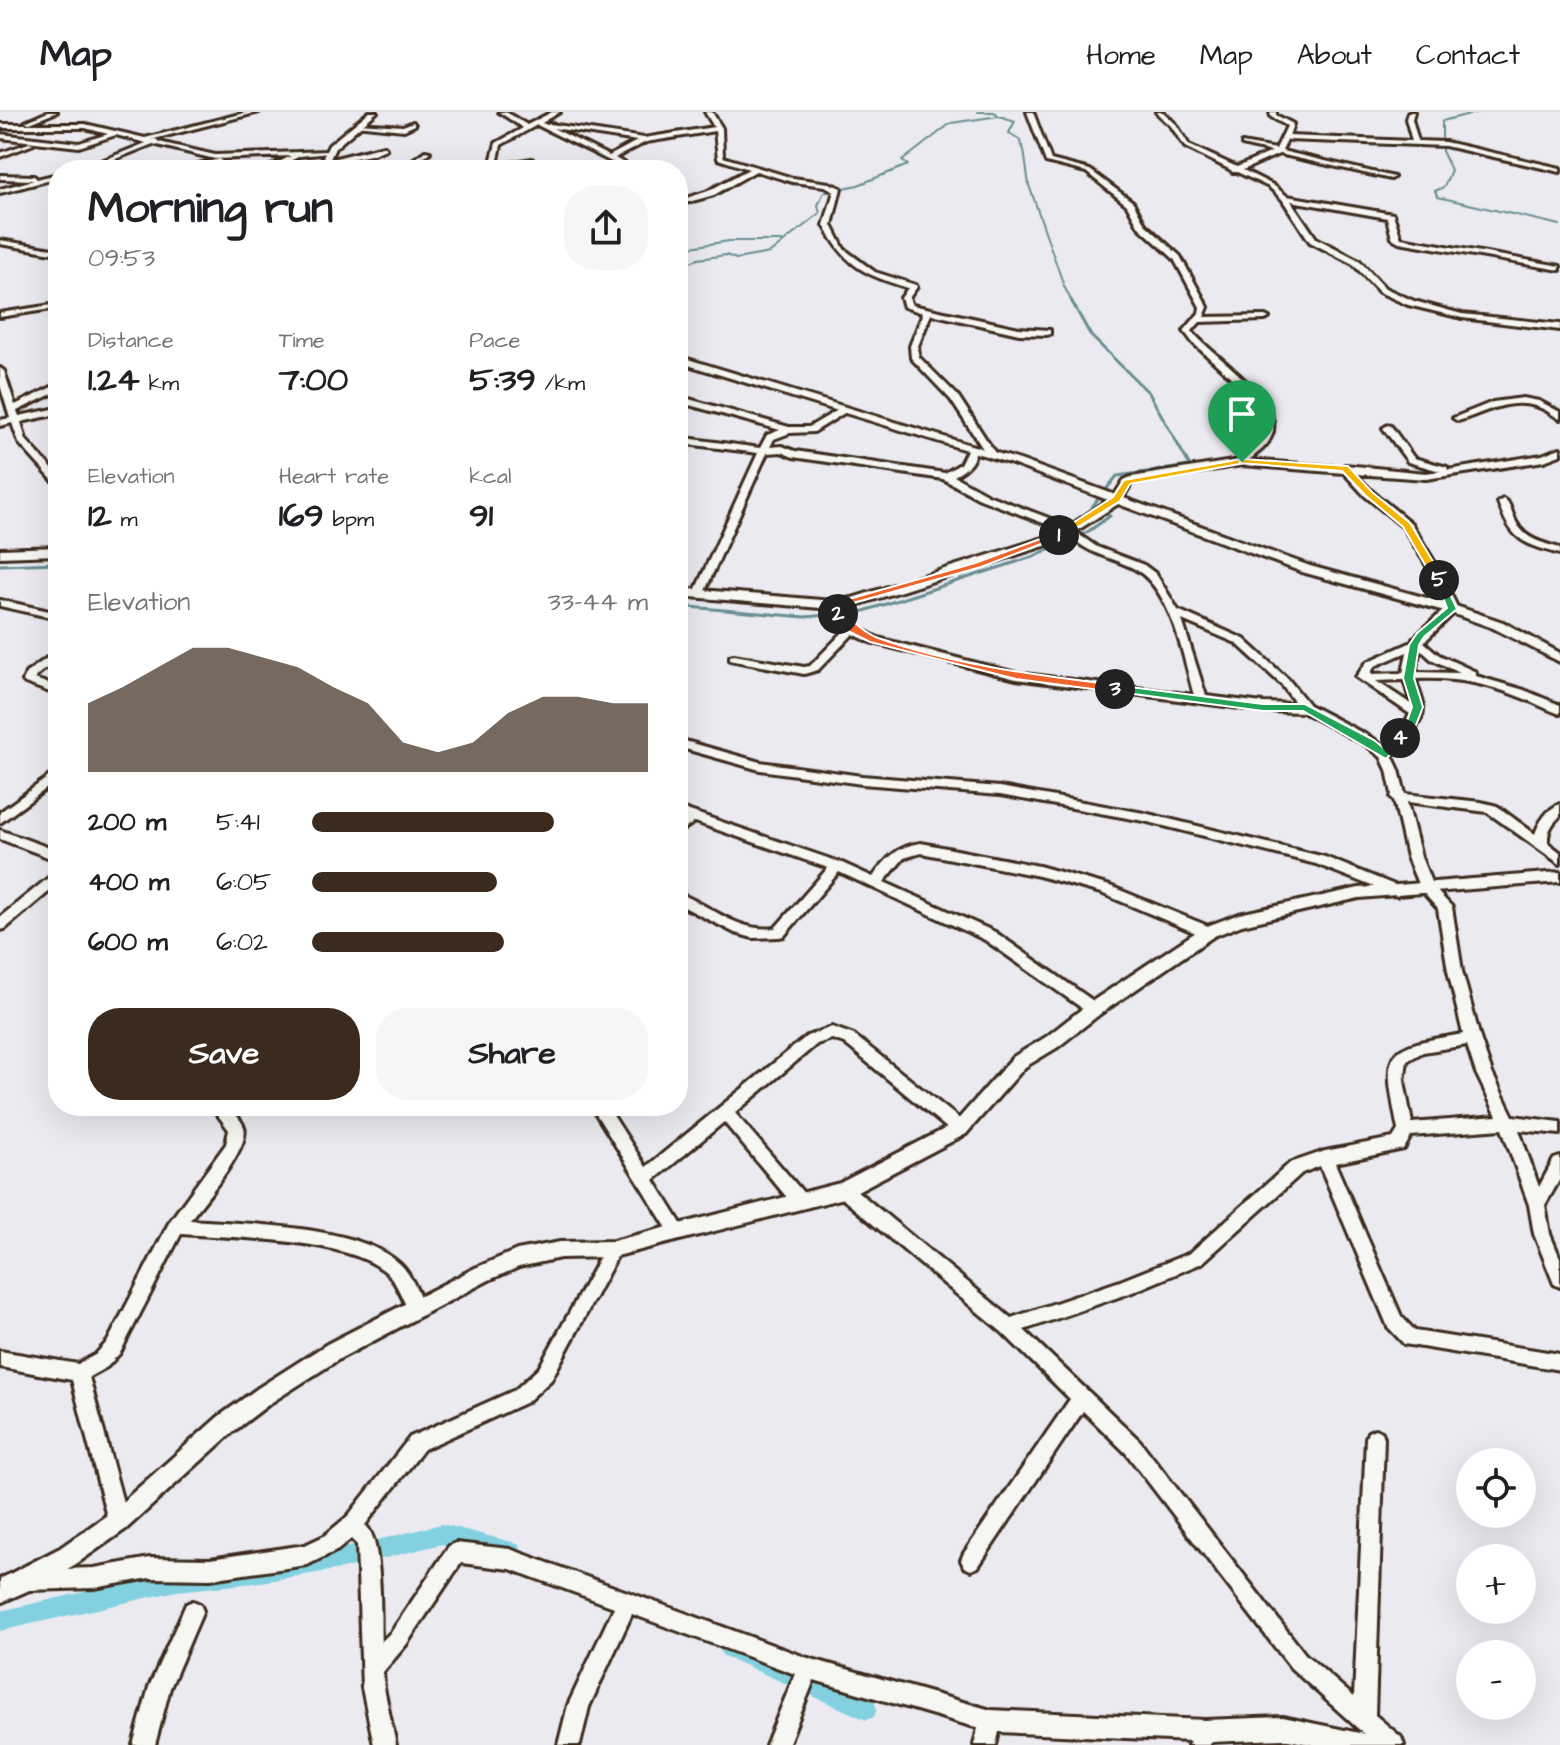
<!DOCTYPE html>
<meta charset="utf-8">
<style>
body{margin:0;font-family:"Architects Daughter",sans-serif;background:#f6f6f6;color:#202124;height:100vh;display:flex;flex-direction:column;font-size:30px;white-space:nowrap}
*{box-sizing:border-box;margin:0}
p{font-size:26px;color:#757577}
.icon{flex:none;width:44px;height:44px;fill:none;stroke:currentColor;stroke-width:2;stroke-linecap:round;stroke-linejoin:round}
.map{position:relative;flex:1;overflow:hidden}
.drawer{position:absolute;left:48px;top:48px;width:640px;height:956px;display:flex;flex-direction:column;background:#fff;border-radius:32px;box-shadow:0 8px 32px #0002}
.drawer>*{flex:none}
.controls{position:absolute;left:1456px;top:1336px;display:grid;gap:16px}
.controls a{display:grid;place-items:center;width:80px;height:80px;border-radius:50%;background:#fff;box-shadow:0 8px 32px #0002;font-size:40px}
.pin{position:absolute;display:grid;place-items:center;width:68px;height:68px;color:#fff;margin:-82px -34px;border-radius:50% 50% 50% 0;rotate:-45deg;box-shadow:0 0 8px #0007}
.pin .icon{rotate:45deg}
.km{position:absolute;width:40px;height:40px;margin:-20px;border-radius:50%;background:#222;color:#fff;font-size:22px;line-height:40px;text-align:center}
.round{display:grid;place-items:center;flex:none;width:84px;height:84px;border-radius:32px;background:#f6f6f6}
.head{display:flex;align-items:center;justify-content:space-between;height:136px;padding:0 40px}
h1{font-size:44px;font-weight:700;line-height:60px}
.figures{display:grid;grid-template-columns:repeat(3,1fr);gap:12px;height:136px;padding:8px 40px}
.figures div{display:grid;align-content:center}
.figures b{font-size:34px;font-weight:700}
.figures small{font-size:22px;font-weight:400}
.figures p{font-size:22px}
.chart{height:224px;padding:16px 40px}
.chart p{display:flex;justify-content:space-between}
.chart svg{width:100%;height:144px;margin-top:8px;fill:#3b2a1e;opacity:.7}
.button{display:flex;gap:16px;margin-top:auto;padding:16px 40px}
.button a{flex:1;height:92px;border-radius:32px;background:#3b2a1e;color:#fff;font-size:32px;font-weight:700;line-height:92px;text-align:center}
.button a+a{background:#f6f6f6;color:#202124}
ul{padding:0 40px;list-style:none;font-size:26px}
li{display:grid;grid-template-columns:128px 96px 1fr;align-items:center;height:60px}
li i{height:20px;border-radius:10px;background:#3b2a1e}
header{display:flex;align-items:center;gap:48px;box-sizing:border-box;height:112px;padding:0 40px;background:#fff;border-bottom:2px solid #e0e0e0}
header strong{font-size:38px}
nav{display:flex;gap:44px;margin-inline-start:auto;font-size:28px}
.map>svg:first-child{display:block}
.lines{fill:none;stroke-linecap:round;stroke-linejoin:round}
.stream-far1{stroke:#668e92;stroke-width:2}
.stream{stroke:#668e92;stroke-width:3}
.canal{fill:#83d1e0;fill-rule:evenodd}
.minor-casing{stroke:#3b2a1e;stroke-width:6}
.tertiary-casing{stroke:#3b2a1e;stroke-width:6}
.minor{fill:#f6f6f2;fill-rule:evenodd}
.tertiary{fill:#f6f6f2;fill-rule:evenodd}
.split-1{fill:#f5b400;stroke:#fff;stroke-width:2}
.split-2{fill:#f0652b;stroke:#fff;stroke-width:2}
.split-3{fill:#f0652b;stroke:#fff;stroke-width:2}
.split-4{fill:#22a559;stroke:#fff;stroke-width:2}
.split-5{fill:#22a559;stroke:#fff;stroke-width:2}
.split-6{fill:#f5b400;stroke:#fff;stroke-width:2}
</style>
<header>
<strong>Map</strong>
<nav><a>Home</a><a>Map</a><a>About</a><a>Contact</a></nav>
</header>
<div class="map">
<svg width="1560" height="1633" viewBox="0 0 1560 1633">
<rect width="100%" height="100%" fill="#ebeaf0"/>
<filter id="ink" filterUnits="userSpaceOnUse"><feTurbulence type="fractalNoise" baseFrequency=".0125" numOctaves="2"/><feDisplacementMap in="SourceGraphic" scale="16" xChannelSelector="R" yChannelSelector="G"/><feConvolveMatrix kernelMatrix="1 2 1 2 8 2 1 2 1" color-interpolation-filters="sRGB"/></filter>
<g filter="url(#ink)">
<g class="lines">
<g class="stream-far1">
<path d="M1478,0L1442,9V39L1451,58L1444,75L1435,79L1438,85L1560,113"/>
<path d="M999,4L1015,9L1009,21L1019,27L1024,38L1029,73L1064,174L1072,190"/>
<path d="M678,137L729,129H782"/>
<path d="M678,160L682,159L680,154L698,147L726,143L736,147L770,141L820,101L818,93L824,80L858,73L908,53L902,49L951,11L999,4L994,0H977"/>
</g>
<g class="stream">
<path d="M0,453L58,451"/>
<path d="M678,494L805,505L861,500L1032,445L1089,419L1110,404L1091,396L1117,364L1190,354L1149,281L1091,224L1071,188"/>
</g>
<g class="canal">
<path d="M442,1412L512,1430L519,1433L522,1440L519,1447L512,1450L442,1432L341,1457L255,1471L177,1479L0,1519V1499L177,1459L255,1451L341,1437Z"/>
<path d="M729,1526L874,1589L877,1597L874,1605L866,1608L722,1543L719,1536L722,1529Z"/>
</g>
<g class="minor-casing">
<g id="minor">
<path d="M48,0H57L30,11L25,10Z"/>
<path d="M248,0H259L150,28L156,27L159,30L215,43L327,39L330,41L300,44L272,58H263L291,44L215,47L153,32L88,58H79L146,31L116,23L79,35L0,26V22L79,31L108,22L85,16H0V12H85L145,26Z"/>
<path d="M499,0H506L527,13L552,0H560L542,11L547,13L550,12L644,26L714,15L705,0H712L722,16L723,45L793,66L829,71L841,76L832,113L844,137L875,160L916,173L917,175L909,186L912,193L1019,216L1050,218V222L1047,223L1019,222L931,202L918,234L919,245L958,284L995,341L993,343H987L951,288L911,246L910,234L923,201L904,195L901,186L908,176C864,162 847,156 824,113L834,79L825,74L792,70L756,59L714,83L678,93V89L708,79L749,57L718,47L715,19L646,30L615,46L636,58H628L537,13L501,33L497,53L532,47L534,50L489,58L496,31L523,16ZM553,16L637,29L609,44Z"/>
<path d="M1027,0H1033L1051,48L1090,58L1133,90L1145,112L1180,144L1208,195L1204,205L1265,204L1269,206L1265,208L1200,210L1192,219C1211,244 1288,290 1271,325C1267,335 1257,341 1249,348L1341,355L1345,353L1426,361L1440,359L1408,350L1383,316L1388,313L1391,314L1414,346L1447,355L1448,358L1542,343L1560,336V343L1544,349L1426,367L1355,362L1373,380L1411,411L1437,454L1458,497L1424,530L1439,543L1476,560V564L1524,578L1560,593V602C1546,597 1533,590 1520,585C1486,571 1452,565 1416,567C1417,576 1422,584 1423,593C1425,612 1404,630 1392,643L1399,658L1405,682L1481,690L1497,694L1535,722C1539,710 1548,696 1560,692V704C1552,712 1547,719 1548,731L1560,740V752L1487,700L1407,690L1421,745L1433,775L1452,795L1462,859L1480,926L1492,961L1513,1004L1560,1010V1022L1519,1018L1539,1075L1554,1047L1560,1045V1067L1545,1093L1550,1122L1560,1146V1175L1554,1172L1534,1122L1529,1093L1502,1017L1411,1024L1404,1037L1335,1051L1401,1204L1415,1219L1560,1242V1258L1404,1232L1388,1215L1320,1054L1302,1061L1202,1151L1130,1181L1024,1218L1140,1329L1305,1542L1354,1585L1366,1326L1368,1320L1375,1317L1382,1320L1384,1326L1375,1603L1401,1625L1404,1633H1314L1283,1627L1211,1630L1210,1633H1188L1190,1629L999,1620L996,1633H974L978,1616L814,1568L788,1633H766L795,1562L632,1502L589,1595L580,1633H558L568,1593L614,1495L510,1457L461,1451L406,1533L383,1560L384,1576L396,1633H374L362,1576L357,1433L351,1427L338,1438L307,1453L210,1467L150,1466L94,1476L30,1478L23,1475L20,1468L23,1461L30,1458L94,1456L150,1446L210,1447L305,1433L324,1424L348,1404L410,1325L515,1278L539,1256L607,1132L613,1130L619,1132L621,1137L551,1268L527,1290L424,1337L365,1413C383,1426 380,1506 381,1530L392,1519L449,1434L456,1431L510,1437L808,1546L991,1598L1205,1608L1283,1605L1364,1622L1291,1556L1126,1341L1083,1299L978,1455L971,1458L964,1455L961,1448L964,1441L1070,1287L1003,1221L838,1083L836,1078L838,1073L844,1071L850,1073L1011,1206L1120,1169L1190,1141L1290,1051L1325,1039L1393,1026L1398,1018C1382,937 1382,935 1463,922L1448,859L1438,797L1420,777L1407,745L1394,688L1391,685L1392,682L1387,658L1381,645L1366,633L1303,600L1263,599L1016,567L870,530L853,522L818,558L804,562L730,548V544L734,543L804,555L810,554L846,517L828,493L833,490L837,491L856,515L878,526L1016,561L1194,583C1183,544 1171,475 1133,456C1109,444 1085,442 1067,420L980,387L943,367L793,345L781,340L767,341L704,481L699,484L694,481L758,341L678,331V325L760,336L767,323L780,318L678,290V284L789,315H809L843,295L848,298L846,300L814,320L790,321L774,327L770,335L782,334L795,339L945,361L960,352L969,334H975C977,349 966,358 954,364L988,383L1075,416L1081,424L1097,435L1144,453L1156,462L1178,498L1244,527L1289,568L1309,593L1374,627L1385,636L1403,616L1410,602L1356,565L1367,550L1412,530L1413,527L1446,496L1427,454L1403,415L1365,384L1344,361L1242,353L1136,370L1131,372L1121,389L1112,387L1124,368L1131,365L1239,348L1263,323L1265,310L1260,297L1236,270L1193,231L1184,219L1199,201L1200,195L1174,147L1139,115L1127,93L1086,60L1046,50ZM1182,508L1236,531L1281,572L1296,592L1263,591L1206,584ZM1420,537L1431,547L1460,561L1415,560ZM1407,540L1403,561L1370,562L1375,554ZM1404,568L1411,592L1376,569ZM1467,933L1476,961L1497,1004L1412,1011L1404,969L1407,949L1423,940Z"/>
<path d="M1156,0H1163L1176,12L1189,33L1237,55L1272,40L1242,33V31L1276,37L1287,14L1271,5L1270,0H1276V3L1293,12L1289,24L1412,29L1406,7L1408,0H1414L1412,7L1418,29L1445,30L1560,56V60L1445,34L1287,28L1282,39L1394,65L1391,67L1279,42L1243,58L1273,73L1287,84L1393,102L1401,126L1560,154V158L1399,130L1392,126L1387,106L1291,89L1316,126L1359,148L1385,176L1414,189L1462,202L1560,212V218L1462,206L1408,193L1379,180L1353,152L1310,130L1282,87L1269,75L1237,60H1232L1231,58L1185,35L1171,14Z"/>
<path d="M413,10L415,13L404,18L355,13L358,11L403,14Z"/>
<path d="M29,31L34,32L0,45V41Z"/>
<path d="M384,34L386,37L371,43L323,52L320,50Z"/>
<path d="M425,39L430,40L406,58H399Z"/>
<path d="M220,47L222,50L186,58H173Z"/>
<path d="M58,62V66L0,81V77L34,68L0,67V63L34,64L37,67Z"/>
<path d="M0,128L58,138V142L0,132Z"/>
<path d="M58,192V196L0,205V201Z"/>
<path d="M0,256L4,259L15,293L58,272V279L17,299L19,304L58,296V302L21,310L26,328L58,363V372L55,371L19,331L12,311L0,314V308L10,306L0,273Z"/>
<path d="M1523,286L1539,289L1560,300V307C1552,303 1546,297 1538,295C1510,285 1484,301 1458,309L1453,306L1493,290Z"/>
<path d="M1503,387C1510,391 1510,395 1513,403C1521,426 1539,430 1560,436V442C1523,432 1511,428 1498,390Z"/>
<path d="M0,488L58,501V507L0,494Z"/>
<path d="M58,538V547L36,564L35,567L58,575V583L25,571L23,569L26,561Z"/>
<path d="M678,627L760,650L862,664L1000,675L1144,701L1325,745L1402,776L1404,779L1397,784L1316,752L1144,709L1000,683L862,672L760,658L678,635Z"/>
<path d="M58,658V668L0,711V700Z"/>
<path d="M678,695L842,751L873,765C886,747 897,734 921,731L1039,754L1110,774L1213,816L1215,820L1208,825L1203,824L1101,781L1039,764L921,741L904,746L884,770L995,820L1099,893L1101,897L1099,901H1089L985,828L839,760L784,824L779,825L753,826L735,821L678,792V781C711,793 737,821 775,816L828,756L695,710L678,721V710L684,706L678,704Z"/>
<path d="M0,718L58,739V749L0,727Z"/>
<path d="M58,760V772L5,817L0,818V805L53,762Z"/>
<path d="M832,915L854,923L966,1012L968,1017L966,1022L960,1023L954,1022L844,931L832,927L817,932L735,1001L807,1085L809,1090L807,1095L801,1097L795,1095L724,1010L654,1068L687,1121L685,1126L679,1128L673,1126L591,994H607L646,1055L807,924Z"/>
<path d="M211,994H228C233,1000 241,1007 244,1015C251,1035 203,1090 190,1108C244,1112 360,1113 400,1152C411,1162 418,1181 425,1195L422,1201L416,1203L410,1201C403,1189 398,1173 389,1163C353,1126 232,1126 181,1122L120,1241L107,1255L89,1265L128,1409L125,1416L118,1419L111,1416L108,1409L72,1268L0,1255V1239L78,1252L95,1243L108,1229L170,1109L226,1032L229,1018Z"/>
<path d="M193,1489L200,1492L203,1499L170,1576L155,1633H133L149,1575L186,1492Z"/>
</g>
</g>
<g class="tertiary-casing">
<g id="tertiary">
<path d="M369,0H377L335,36L325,58H317L329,33Z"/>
<path d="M678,244L1020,348L1310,454L1456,494L1503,510L1560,541V550L1493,516L1448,500L1302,460L1118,392L1075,420L1051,432L854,494L833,497L678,484V476L833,489L852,486L1043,426L1067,416L1108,388L1012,352L678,250Z"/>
<path d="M58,435V443L0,445V437Z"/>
<path d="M1560,760V770L1359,786L1242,813L1214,824L1100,902L1058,935L1025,955L966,1022L844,1086L613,1145L560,1146L519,1155L489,1168L341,1246L272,1290L234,1319L126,1417L76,1452L34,1476L0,1491V1467L60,1436L110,1401L218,1305L258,1276L327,1232L475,1156L517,1138L560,1130L613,1129L840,1071L954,1012L1013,945L1046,925L1088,892L1202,816L1239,802L1359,776Z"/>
</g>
</g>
<use href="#minor" class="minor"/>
<use href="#tertiary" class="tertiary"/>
</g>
</g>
<path class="split-1" d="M1242,347L1245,351L1130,372L1120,389L1062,425L1054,423L1113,385L1124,368Z"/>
<path class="split-2" d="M1056,421L1064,423L981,455L839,495L842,504H835L828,493L975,451Z"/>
<path class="split-3" d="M838,498C853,506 859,519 878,526C954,553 1036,563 1115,573L1121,577L1115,580L1016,567L870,530L848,519L833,502Z"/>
<path class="split-4" d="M1115,573L1263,592H1305L1374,628L1385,637L1396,623L1406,626L1386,647L1303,599H1263L1111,579V574Z"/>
<path class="split-5" d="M1435,465H1442L1457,497L1424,525L1419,533L1414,566L1423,595L1416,613L1400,629L1395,626L1406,612L1412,595L1403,566L1409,533L1417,521L1447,496Z"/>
<path class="split-6" d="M1242,347L1348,354L1372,380L1410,411L1444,468L1435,470L1403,415L1366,384L1342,359L1239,351Z"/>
</svg>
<div class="controls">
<a><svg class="icon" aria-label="locate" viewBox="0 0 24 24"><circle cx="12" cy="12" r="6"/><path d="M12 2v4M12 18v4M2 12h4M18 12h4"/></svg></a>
<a>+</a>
<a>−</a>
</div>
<div class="pin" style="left:1242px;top:350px;background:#1e9e55"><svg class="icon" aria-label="arrive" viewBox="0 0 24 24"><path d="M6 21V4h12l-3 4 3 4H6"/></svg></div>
<b class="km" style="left:1059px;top:423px">1</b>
<b class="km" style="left:838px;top:502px">2</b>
<b class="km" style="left:1115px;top:577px">3</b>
<b class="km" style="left:1400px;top:626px">4</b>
<b class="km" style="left:1439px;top:468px">5</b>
<section class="drawer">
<div class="head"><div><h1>Morning run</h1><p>09:53</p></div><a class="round"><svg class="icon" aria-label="share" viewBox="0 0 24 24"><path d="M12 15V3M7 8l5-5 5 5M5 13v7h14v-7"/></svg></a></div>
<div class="figures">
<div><p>Distance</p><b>1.24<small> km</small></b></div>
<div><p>Time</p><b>7:00</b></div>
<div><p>Pace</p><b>5:39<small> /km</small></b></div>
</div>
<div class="figures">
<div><p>Elevation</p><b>12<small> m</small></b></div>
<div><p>Heart rate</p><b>169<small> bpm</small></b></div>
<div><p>kcal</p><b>91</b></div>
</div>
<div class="chart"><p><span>Elevation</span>33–44 m</p>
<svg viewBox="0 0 160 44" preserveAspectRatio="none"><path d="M0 44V23L10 18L20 12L30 6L40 6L50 9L60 12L70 18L80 23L90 35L100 38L110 35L120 26L130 21L140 21L150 23L160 23V44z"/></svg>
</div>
<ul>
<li><b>200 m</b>5:41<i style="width:72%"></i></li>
<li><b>400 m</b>6:05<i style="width:55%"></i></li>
<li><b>600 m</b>6:02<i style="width:57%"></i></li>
</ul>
<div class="button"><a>Save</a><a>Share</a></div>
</section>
</div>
